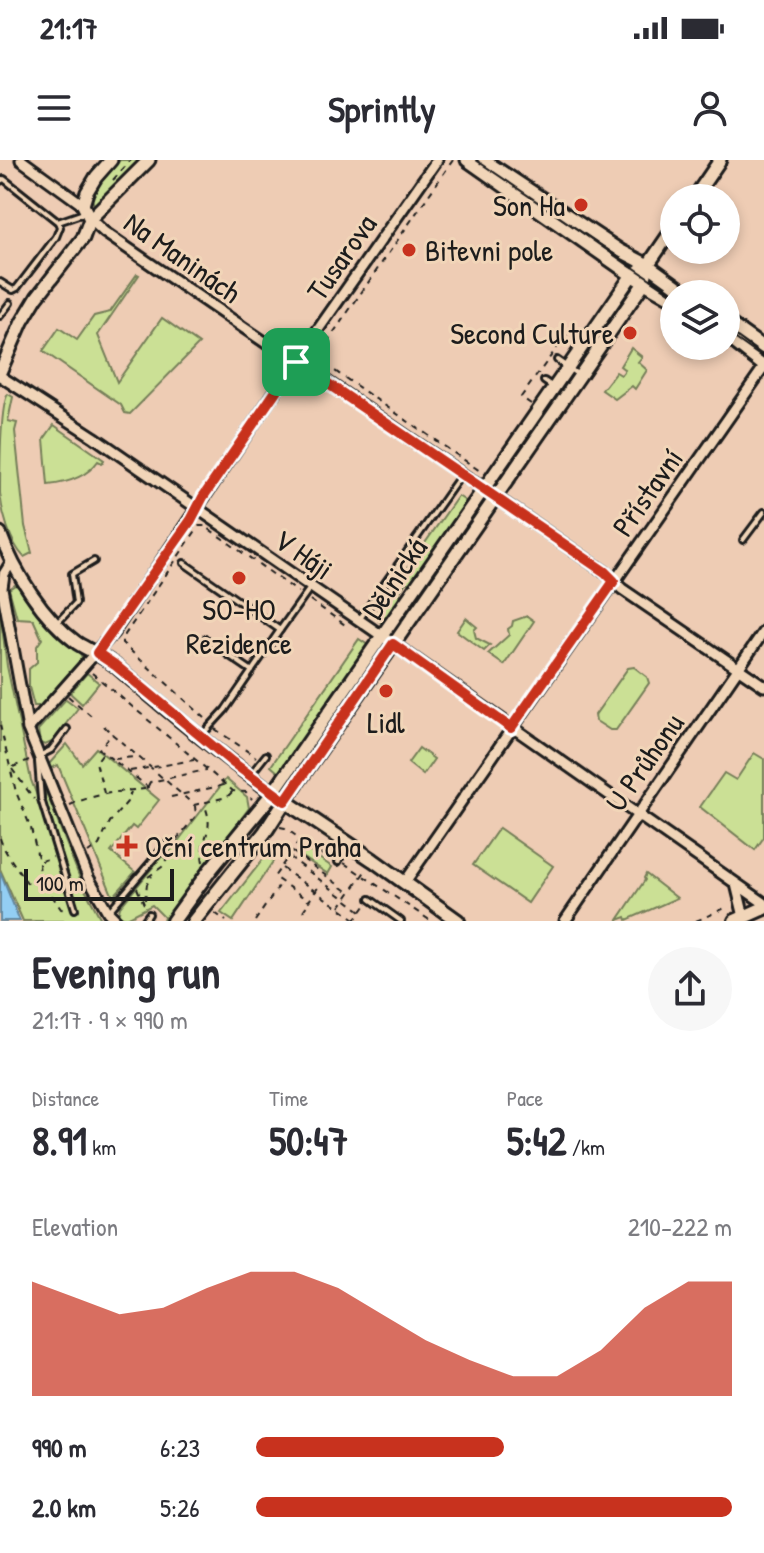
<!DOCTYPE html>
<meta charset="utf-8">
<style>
body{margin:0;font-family:"Patrick Hand",sans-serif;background:#f7f7f7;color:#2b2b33;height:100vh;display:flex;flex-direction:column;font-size:30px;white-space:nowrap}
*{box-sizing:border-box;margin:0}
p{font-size:26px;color:#7c7c81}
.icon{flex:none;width:44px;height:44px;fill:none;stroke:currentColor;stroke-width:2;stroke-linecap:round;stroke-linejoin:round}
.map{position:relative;height:761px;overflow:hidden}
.side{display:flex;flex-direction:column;background:#fff;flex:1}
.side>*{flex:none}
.fabs{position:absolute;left:660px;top:24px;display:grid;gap:16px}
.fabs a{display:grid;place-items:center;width:80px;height:80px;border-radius:50%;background:#fff;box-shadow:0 4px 12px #0003;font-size:40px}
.scale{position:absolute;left:24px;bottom:20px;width:150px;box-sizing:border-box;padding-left:8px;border:4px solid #1c1c1c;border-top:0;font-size:22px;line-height:28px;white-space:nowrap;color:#1c1c1c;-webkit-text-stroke:6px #f1d5b8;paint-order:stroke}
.pin{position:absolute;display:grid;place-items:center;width:68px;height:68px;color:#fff;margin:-34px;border-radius:16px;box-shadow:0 4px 12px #0006}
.round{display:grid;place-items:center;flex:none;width:84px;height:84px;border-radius:42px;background:#f7f7f7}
.headline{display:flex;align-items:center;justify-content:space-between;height:136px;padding:0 32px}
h1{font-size:44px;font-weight:700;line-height:60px}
.stats{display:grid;grid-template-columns:repeat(3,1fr);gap:12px;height:136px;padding:8px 32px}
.stats div{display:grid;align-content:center}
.stats b{font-size:40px;font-weight:700}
.stats small{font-size:22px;font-weight:400}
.stats p{font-size:22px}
.chart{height:224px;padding:16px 32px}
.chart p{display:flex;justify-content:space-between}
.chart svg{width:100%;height:144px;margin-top:8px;fill:#c8321e;opacity:.7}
ul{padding:0 32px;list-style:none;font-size:26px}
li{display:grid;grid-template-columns:128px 96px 1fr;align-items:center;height:60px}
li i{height:20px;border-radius:10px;background:#c8321e}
.status{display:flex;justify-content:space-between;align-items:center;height:56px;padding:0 40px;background:#fff;direction:ltr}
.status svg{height:22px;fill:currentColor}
header{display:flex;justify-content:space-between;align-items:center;height:104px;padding:0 32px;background:#fff;font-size:36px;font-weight:700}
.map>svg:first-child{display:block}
.green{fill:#cbe095;stroke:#747e58;stroke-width:2}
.water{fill:#93cef3;stroke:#63879d;stroke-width:2}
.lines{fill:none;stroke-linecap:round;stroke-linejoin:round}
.service-casing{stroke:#1c1c1c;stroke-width:10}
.minor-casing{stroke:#1c1c1c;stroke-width:15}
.tertiary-casing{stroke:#1c1c1c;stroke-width:17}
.secondary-casing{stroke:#1c1c1c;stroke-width:18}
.path{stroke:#1c1c1c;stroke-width:2;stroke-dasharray:6 6;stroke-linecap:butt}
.service{stroke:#f1d5b8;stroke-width:4}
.minor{stroke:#f1d5b8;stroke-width:9}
.tertiary{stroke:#f1d5b8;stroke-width:11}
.secondary{stroke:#f1d5b8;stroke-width:12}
.tram{stroke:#1c1c1c;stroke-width:2}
.route-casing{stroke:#fff;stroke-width:16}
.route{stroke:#c8321e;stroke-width:10}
.poi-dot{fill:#c8321e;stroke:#f1d5b8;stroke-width:3}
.labels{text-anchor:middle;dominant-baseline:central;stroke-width:6;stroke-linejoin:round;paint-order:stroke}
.poi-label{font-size:30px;fill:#1c1c1c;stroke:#f1d5b8;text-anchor:end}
.street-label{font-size:30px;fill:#1c1c1c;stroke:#f1d5b8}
</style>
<div class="status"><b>21:17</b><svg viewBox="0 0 49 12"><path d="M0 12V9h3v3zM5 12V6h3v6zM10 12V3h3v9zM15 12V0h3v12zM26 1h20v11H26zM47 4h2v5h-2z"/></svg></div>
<header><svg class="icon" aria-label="menu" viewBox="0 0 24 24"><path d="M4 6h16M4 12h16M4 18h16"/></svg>Sprintly<svg class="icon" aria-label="person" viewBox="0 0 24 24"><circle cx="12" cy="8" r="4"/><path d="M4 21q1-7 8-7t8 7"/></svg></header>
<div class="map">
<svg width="764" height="761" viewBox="0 0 764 761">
<rect width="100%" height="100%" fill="#eeccb4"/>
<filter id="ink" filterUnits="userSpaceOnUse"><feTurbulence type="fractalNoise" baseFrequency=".0125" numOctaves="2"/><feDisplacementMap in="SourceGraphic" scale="16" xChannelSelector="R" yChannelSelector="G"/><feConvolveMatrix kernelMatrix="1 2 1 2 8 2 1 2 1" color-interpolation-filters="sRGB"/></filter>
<g filter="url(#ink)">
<g class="green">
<path d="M120,0H141L96,45H94L92,39L99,24Z"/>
<path d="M137,114L139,115L98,175L117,222L162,158L199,184L130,254L125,253L121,245L43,191L59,168L77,180L94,156L110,152Z"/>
<path d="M631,188L642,197L638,202L647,210L635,229L632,226L615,239L602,230L616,212L621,215L625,210L620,206Z"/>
<path d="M8,234L13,237L8,261L17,263L15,271L25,366L32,393L24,397C10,383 2,353 0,333C0,314 0,245 8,234Z"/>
<path d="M54,265L104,300L102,303L98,301C87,317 67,323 48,325L44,279Z"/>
<path d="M458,336L467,342L410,424L406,422L399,433L402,436L382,463L367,453L369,449L376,453Z"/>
<path d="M15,425L20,428L54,471L80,493L82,498L40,546H34L29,527V509L37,502V486L42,479L33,459L17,458L9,429Z"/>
<path d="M0,451L7,506L31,620L66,713C64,692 39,655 46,632L83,726L102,761H23L0,709Z"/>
<path d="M527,456L534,461L504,505L488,494L509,475L508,469L512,466L513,461Z"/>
<path d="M466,458L477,467L474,470L476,478L490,485L484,491L457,471Z"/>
<path d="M359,479L368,485L279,613L271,606Z"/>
<path d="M634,507L647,517L649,523L616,570H610L596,561L595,555L628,508Z"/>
<path d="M87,513L99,523L82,544L70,533Z"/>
<path d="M66,539L78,548L52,582L45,585L40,583L38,570Z"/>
<path d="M67,584L82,604L96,588L159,640L136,669L132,666L111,692L135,712L113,737L58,605L49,609V604Z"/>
<path d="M419,588L434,599L423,615L408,603Z"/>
<path d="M754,593L764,599V677L755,690L700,647L724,613L736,620Z"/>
<path d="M226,619L247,637L249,648L165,760L163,761L164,757L152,745L127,758L118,756L120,747L162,696L165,698Z"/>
<path d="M499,668L553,706L528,743L473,705Z"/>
<path d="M303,687L332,707L328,714L298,694Z"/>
<path d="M271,689L278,694L233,761L221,753Z"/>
<path d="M646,714L677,738L627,760L626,757L618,760L645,720L644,718Z"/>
</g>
<path class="water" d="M0,712L20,761H0Z"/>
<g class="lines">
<g class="service-casing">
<g id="service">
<path d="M0,21L4,19L58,62"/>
<path d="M0,122L13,130L17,128L56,77L60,67L58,62L84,53"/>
<path d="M0,156L10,143"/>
<path d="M557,200L577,214"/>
<path d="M544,221L553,227"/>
<path d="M743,380L764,352"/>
<path d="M184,403L280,470L310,428"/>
<path d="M359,460L461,315"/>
<path d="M58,462L76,443L72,414L94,401"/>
<path d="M205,479L252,511"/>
<path d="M202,575L225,550L280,470"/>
<path d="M41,595L51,590L67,569"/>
<path d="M38,602L41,639L75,749"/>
<path d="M251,614L266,595"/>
<path d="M338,702L346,687"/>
<path d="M370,739L401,761"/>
<path d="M110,750L168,682"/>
<path d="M144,761L149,754"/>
</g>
</g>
<g class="minor-casing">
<g id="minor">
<path d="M21,0L83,45"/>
<path d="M90,59L104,72L285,196L310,210L605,412L622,429L764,526"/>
<path d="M0,216L94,277L398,487L764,743"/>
<path d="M12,401L4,414L2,428L28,569L88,717L108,752L117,761"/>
<path d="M28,569L113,473L287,214L437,0"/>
<path d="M405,722L764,207"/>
<path d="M736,724L744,757"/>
<path d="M565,761L764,471"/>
</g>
</g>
<g class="tertiary-casing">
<g id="tertiary">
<path d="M467,0L634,117L674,140"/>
<path d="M484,0L621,91L648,105L688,134"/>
<path d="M694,38L720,0"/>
<path d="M90,59L83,45L87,32L96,17L111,0"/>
<path d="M726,161L764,188"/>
<path d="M726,176L764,206"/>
<path d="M0,212L22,162L37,137L83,78L90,59L149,0"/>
<path d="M0,373C14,412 43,458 77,483C91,492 107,497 119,509C169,552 220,594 273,633L632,115L648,105L674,67"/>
<path d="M285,641L644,123L648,105"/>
</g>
</g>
<g class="secondary-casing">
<g id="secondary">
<path d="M173,761L210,710L273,633L373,700L458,761"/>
<path d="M194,761L265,672L285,641"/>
<path d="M735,761L764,748"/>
</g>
</g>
<g class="path">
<path d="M453,0L316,198L483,313"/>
<path d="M113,20L131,0"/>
<path d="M531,244L521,237L567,174L576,181"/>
<path d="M310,440L348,467"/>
<path d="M92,513L233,631L246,632L252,639"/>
<path d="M68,536L95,559"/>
<path d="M205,558L122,483V479L199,366H205L298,432"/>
<path d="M0,565L16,632L31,668L39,702L40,718L61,749L67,750"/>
<path d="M104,566L111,573"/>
<path d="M215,569L256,597"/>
<path d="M102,594L96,602L104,633"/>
<path d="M114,599L135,597"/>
<path d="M13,607L29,600"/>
<path d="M12,609L34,639"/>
<path d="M130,611L194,600"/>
<path d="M148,626L150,622L206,610"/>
<path d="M146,628L148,627L99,589L112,574L194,645L227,637L233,631"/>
<path d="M171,637L224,625"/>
<path d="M70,645C94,634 120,631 145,629"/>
<path d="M280,667L285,668L330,700"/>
<path d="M0,678C5,695 18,708 27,723H37L39,719"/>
<path d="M176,680L196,656L195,646"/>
<path d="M299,681L274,717L309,741L321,723"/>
<path d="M270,682L361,751"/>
<path d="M293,692L350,733"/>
<path d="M88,693L99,685L110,662L127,642L131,632"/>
<path d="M41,701L53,697"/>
<path d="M203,702C198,678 217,673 204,644"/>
<path d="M344,703L431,761"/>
<path d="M282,708L358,761"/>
<path d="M148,717L162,707L170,693"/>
<path d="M137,728L144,744"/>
<path d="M145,740L147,724L152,716"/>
<path d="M340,747L366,710"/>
<path d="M303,751L309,742"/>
<path d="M215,753L226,761"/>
<path d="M255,761L281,723"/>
<path d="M354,761L365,746"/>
<path d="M696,761L725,748"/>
</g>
<use href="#service" class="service"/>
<use href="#minor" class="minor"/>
<use href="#tertiary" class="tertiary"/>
<use href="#secondary" class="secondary"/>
<g class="tram">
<path d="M476,0L674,135"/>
<path d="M726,172L764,199"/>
</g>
</g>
</g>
<g class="lines" filter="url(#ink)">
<g class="route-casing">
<path id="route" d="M296,202L605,412L614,421L511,568L393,484L285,641L232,602L115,505L97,493L191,360L203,337Z"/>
</g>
<use href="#route" class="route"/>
</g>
<g class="poi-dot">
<circle cx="581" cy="45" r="8"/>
<circle cx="409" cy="90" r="8"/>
<circle cx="630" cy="173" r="8"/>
<circle cx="239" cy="418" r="8"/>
<circle cx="386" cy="531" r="8"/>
<path d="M123 674h8v8h8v8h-8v8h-8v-8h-8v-8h8z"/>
</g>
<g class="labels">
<g class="poi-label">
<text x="565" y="45">Son Ha</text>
<text x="425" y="90" text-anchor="start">Bitevni pole</text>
<text x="614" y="173">Second Culture</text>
<text x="239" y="449" text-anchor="middle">SO-HO<tspan x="239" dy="34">Rezidence</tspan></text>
<text x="386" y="562" text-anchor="middle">Lidl</text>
<text x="145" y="686" text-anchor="start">Oční centrum Praha</text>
</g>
<g class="street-label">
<text transform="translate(183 97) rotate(35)">Na Maninách</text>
<text transform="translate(341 97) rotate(-55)">Tusarova</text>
<text transform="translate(647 332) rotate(-55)">Přístavní</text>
<text transform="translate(304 394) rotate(35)">V Háji</text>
<text transform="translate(394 418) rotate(-56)">Dělnická</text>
<text transform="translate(644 602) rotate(-55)">U Průhonu</text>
</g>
</g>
</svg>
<div class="fabs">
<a><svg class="icon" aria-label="locate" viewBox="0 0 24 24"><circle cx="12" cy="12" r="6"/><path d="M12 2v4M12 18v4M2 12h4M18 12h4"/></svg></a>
<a><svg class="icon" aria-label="layers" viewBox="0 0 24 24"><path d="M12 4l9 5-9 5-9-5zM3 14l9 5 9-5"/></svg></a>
</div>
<div class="scale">100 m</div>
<div class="pin" style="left:296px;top:202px;background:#1e9e55"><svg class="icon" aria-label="arrive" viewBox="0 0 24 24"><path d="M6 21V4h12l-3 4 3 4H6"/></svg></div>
</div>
<section class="side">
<div class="headline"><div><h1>Evening run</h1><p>21:17 · 9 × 990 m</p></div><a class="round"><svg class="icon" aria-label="share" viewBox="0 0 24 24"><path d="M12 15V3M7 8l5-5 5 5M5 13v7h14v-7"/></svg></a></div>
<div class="stats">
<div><p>Distance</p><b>8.91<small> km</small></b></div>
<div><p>Time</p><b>50:47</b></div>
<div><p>Pace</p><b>5:42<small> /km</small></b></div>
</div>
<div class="chart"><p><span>Elevation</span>210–222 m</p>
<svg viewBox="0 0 160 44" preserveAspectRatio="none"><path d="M0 44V9L10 14L20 19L30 17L40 11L50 6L60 6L70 11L80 19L90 27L100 33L110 38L120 38L130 30L140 17L150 9L160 9V44z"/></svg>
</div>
<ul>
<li><b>990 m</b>6:23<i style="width:52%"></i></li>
<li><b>2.0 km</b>5:26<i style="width:100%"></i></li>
</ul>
</section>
